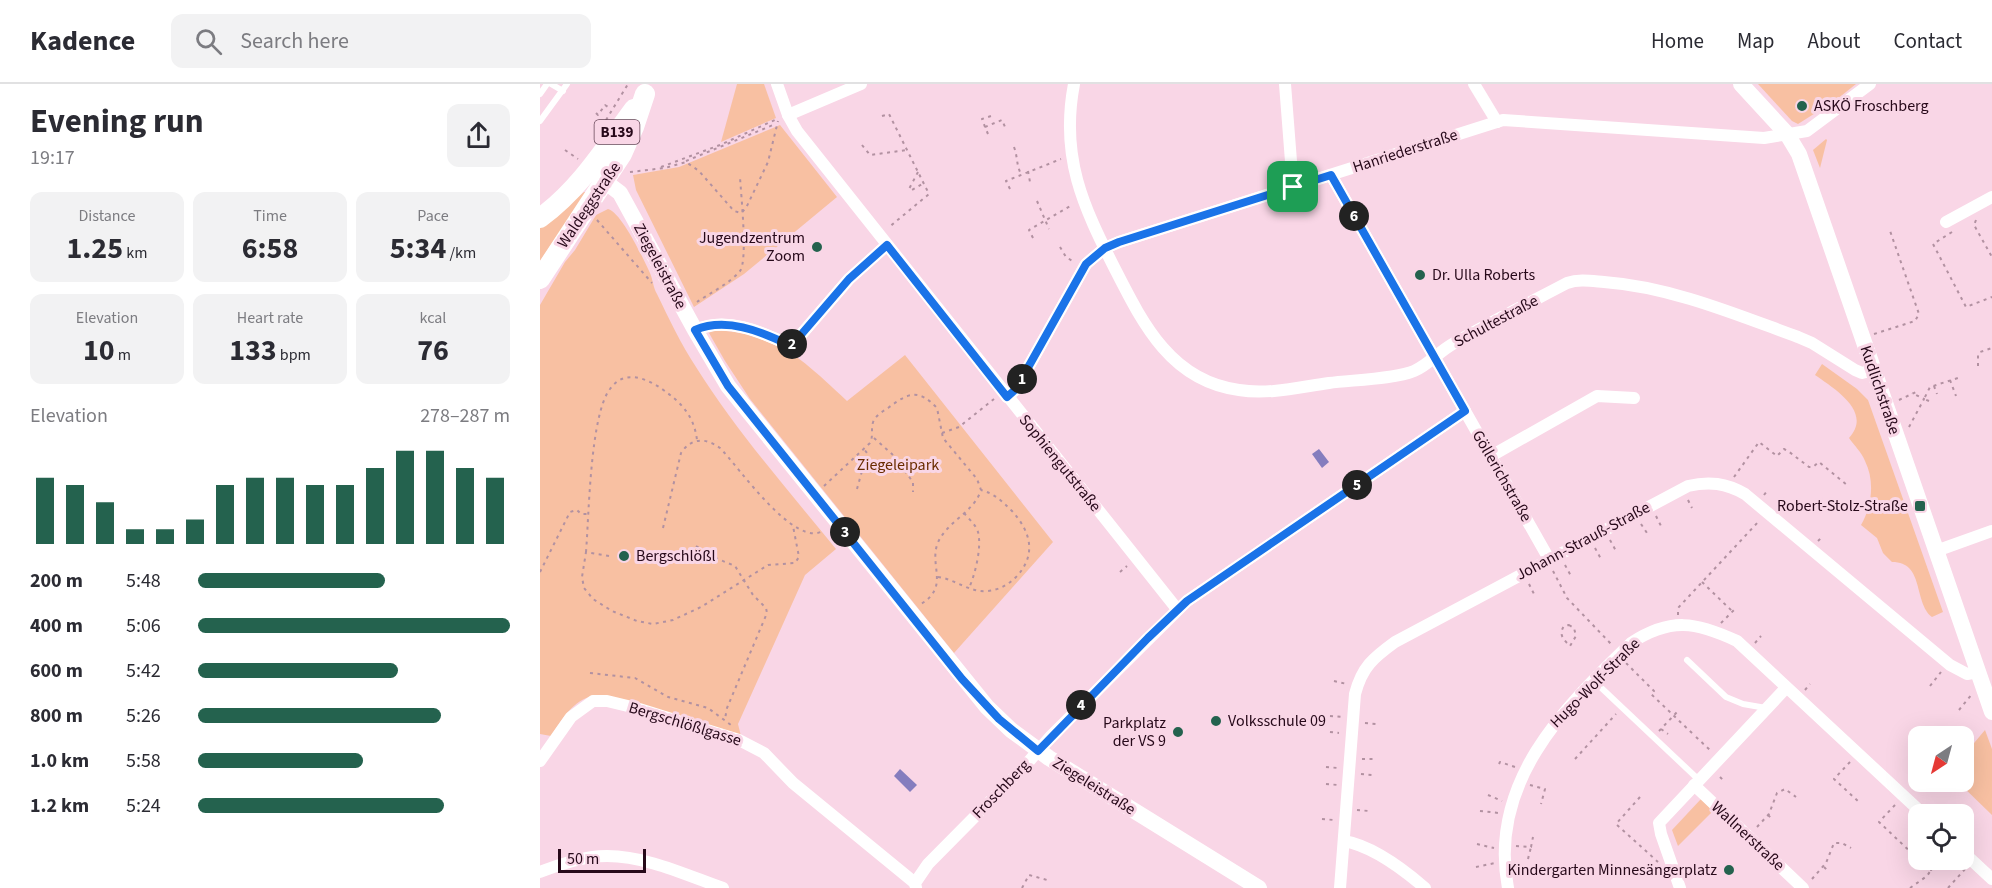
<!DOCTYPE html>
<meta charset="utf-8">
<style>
body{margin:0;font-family:"Source Sans 3",sans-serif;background:#f2f2f3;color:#2b2b33;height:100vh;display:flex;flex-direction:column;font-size:22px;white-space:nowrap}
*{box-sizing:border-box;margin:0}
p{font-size:20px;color:#7c7c81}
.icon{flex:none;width:33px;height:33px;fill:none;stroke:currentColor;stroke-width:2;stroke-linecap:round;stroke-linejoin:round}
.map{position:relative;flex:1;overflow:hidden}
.details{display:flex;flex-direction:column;background:#fff;width:540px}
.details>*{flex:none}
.needle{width:39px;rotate:216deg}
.buttons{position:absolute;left:1368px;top:642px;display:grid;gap:12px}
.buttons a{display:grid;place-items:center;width:66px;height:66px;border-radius:12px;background:#fff;box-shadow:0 6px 24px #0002;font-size:30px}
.scale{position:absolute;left:18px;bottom:15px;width:88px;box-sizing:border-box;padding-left:6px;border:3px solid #27091a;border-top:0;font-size:16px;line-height:21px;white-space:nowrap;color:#27091a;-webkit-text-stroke:4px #f9d6e6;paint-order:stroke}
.pin{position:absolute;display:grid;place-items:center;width:51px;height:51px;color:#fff;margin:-26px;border-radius:12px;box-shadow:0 3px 9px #0006}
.km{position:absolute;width:30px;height:30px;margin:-15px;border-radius:50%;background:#222;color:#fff;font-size:16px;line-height:30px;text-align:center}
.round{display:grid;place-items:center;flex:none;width:63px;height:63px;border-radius:12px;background:#f2f2f3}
.summary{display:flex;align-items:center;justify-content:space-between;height:102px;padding:0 30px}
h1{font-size:33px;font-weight:700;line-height:45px}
.metrics{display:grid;grid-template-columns:repeat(3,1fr);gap:9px;height:102px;padding:6px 30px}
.metrics div{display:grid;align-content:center;border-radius:12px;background:#f2f2f3;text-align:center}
.metrics b{font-size:30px;font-weight:700}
.metrics small{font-size:16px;font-weight:400}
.metrics p{font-size:16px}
.chart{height:168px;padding:12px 30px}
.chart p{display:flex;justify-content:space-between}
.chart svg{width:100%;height:108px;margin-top:6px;stroke:#24624e;stroke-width:6}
ul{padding:0 30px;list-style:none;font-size:20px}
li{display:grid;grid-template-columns:96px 72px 1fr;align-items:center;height:45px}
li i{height:15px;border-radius:8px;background:#24624e}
header{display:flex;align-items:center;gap:36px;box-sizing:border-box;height:84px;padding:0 30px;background:#fff;border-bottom:2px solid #e1e1e2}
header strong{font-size:28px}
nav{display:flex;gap:33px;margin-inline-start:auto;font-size:21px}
.search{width:420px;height:54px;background:#f2f2f3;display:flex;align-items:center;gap:15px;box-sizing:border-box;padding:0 21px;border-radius:12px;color:#7c7c81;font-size:22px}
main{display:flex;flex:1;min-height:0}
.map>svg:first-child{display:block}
.green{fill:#f8c0a2}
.water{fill:#857dbe}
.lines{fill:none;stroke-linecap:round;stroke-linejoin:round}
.path{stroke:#b291a1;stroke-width:2;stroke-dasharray:3 4.5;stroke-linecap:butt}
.lane{stroke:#fff;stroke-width:6}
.street{stroke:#fff;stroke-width:12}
.secondary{stroke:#fff;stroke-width:16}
.primary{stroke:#fff;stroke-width:20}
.route-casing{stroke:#fff;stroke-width:12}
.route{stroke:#1a73e8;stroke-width:8}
.poi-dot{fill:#24624e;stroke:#f9d6e6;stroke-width:2}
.labels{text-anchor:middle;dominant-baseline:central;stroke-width:6;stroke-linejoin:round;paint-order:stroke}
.shield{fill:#f9d6e6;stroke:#664657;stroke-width:1.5}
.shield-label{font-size:15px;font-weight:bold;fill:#27091a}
.poi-label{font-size:16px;fill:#27091a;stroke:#f9d6e6;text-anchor:start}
.street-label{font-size:16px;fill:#27091a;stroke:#f9d6e6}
.park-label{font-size:16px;fill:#6a2c00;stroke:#f9d6e6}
</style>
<header>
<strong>Kadence</strong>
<div class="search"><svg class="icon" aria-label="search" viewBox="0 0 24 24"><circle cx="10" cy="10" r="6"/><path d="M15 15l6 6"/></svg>Search here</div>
<nav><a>Home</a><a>Map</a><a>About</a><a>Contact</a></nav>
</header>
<main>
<section class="details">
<div class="summary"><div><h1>Evening run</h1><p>19:17</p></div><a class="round"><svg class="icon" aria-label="share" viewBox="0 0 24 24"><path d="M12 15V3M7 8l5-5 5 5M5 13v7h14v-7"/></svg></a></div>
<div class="metrics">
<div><p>Distance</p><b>1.25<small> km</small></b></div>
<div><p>Time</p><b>6:58</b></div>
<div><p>Pace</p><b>5:34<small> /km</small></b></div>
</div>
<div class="metrics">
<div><p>Elevation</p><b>10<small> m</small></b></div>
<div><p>Heart rate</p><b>133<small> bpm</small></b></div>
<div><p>kcal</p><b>76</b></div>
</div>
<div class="chart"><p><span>Elevation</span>278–287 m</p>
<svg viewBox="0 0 160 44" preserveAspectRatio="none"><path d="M5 44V17M15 44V20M25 44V27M35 44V38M45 44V38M55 44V34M65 44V20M75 44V17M85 44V17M95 44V20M105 44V20M115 44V13M125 44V6M135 44V6M145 44V13M155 44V17"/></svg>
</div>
<ul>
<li><b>200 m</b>5:48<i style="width:60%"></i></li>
<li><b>400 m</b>5:06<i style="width:100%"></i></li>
<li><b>600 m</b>5:42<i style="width:64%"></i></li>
<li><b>800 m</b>5:26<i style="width:78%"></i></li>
<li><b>1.0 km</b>5:58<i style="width:53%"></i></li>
<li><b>1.2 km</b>5:24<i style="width:79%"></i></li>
</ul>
</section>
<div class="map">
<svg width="1452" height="804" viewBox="0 0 1452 804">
<rect width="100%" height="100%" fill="#f9d6e6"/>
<g class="green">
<path d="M197,0H224L236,34L181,58Z"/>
<path d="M1218,0H1316L1296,16L1258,40L1252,37Z"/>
<path d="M240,41L297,113L204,190L154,223L96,106L93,91L139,83Z"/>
<path d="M1286,55L1287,56L1280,84L1273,66Z"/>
<path d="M44,108H47L0,177V144Z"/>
<path d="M68,125C82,129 103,174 110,189C113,196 113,203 117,210C129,235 141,260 156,283C197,348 248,406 296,465L265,491L198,640L201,652C174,644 69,605 49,613C31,619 21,637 11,652L0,650V221L25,178L35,166L56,131Z"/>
<path d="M174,246C237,249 263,276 307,317L365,271L513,458L414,569L210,315L185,277L169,249Z"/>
<path d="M1282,280L1317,305L1328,316L1403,528L1392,533C1373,518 1385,478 1352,478L1343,469L1337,454L1321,441C1332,422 1335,397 1325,377C1322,369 1314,361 1309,354C1333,328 1295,305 1275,291Z"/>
<path d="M1445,646L1452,665V731L1418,698H1424V671Z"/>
<path d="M1161,715L1173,727L1138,762L1132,746Z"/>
</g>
<g class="water">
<path d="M779,365L789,378L782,384L772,370Z"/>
<path d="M360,685L377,701L370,708L354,692Z"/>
</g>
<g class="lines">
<g class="path">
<path d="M56,29L58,31L65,21L71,25"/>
<path d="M342,32L349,30L389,110L348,144"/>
<path d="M66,36L88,0"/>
<path d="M445,43L442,35L454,31"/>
<path d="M448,50L445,43L462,36L465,43"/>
<path d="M322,61L330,71L367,66"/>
<path d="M474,63C478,74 476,80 481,90"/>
<path d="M25,66L38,75"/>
<path d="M146,77L233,41L234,39"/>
<path d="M121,83L180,61L237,35"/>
<path d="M488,87L490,98"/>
<path d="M90,88L125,84L146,78L159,87L194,127L201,129L206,124L228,78L238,37"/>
<path d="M378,88L369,105L372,106L384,99"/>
<path d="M470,105L466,97L521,75"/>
<path d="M497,117L509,145"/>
<path d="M57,136L112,199"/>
<path d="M1436,136L1434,141L1452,173"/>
<path d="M1412,148L1393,160L1426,223L1452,213"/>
<path d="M493,154L489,146L532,121"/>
<path d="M520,163L526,173L534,178"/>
<path d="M157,218C170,209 189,200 200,187C208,176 201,111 200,93"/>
<path d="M1334,250L1375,237L1379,230L1349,144"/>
<path d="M1438,282V271L1440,268L1452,264"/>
<path d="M1410,296L1416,312"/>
<path d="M1394,302L1397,310"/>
<path d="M1359,316L1378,307"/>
<path d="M1389,317L1384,315L1390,303L1418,294"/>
<path d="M1369,343L1384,315L1372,309"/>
<path d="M402,349L419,343L454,315"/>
<path d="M334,354L352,370L373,398V408"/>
<path d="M1194,393L1219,358L1237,372L1244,365L1248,367L1269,383H1273L1279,378L1307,401"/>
<path d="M284,402L330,359C334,351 330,344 334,336C337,331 343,327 348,324C368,309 378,304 397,324L403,354L437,395L441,406C434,429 405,438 397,461C390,483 409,503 381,520"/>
<path d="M317,405L327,369L324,365"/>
<path d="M1224,411L1228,406"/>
<path d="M1148,416L1152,424"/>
<path d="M424,429C429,435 436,441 438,448C442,463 435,491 429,504"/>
<path d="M1116,432L1121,442"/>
<path d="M1101,440L1107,449"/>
<path d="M123,444L141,369C151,354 165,353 180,364C198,382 256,467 284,446"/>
<path d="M1070,456L1076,467"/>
<path d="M1278,457L1282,453"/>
<path d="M156,462L173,473L195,482L213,511L226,524L227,529L187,624L185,635"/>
<path d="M1055,464L1061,475"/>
<path d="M46,468C49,432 50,331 70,305C84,285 106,294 122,305C142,319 154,332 157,356"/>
<path d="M69,472L46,468L42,493L44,504L53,515L72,527L97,537L113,540L133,536L161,523L228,481L255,479L259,473L253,442"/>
<path d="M1025,481L1031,492"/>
<path d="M1013,487L1027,514L1073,562"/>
<path d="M0,488L30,428L37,426L41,430H49"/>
<path d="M580,488L587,482"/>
<path d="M398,493C415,495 430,509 447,507C459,506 468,501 476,493C497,471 491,448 472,427C462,417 455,410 441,406"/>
<path d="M1162,498L1192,527"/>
<path d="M989,500L995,512"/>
<path d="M1138,531V524L1219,437"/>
<path d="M1181,539L1194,526"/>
<path d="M1029,541L1034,544L1036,552L1030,562C1024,556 1018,551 1024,542Z"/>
<path d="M1215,559L1221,552"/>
<path d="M1086,579L1114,607L1111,610L1153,650"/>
<path d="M50,589L95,594L128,613L168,624L191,641"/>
<path d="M794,597L807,600"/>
<path d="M1390,602L1401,588"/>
<path d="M1265,606L1270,600"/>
<path d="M1419,626L1432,610"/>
<path d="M790,632L803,633"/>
<path d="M825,639L836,640"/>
<path d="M1121,645L1128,650"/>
<path d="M1119,647L1138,627"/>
<path d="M790,648L799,649"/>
<path d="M1156,653L1170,666"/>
<path d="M822,675H833"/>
<path d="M1035,675L1076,630"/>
<path d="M1310,678L1294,695L1320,719"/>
<path d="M959,680L960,678L975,683"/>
<path d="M786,683L798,684"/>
<path d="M821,690L832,691"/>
<path d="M1180,693L1185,698"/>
<path d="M786,700L798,701"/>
<path d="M990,701L1005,705L1001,720"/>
<path d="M948,711L962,717"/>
<path d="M1100,713L1076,740L1118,778"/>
<path d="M1355,721L1339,738L1378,775"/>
<path d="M817,726L829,727"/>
<path d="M940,727L959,729"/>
<path d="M1228,731L1233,736"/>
<path d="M782,735L794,736"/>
<path d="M1217,743L1229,730L1237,709L1245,705L1256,713"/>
<path d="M937,760L954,764"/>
<path d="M976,762L991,763L993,753"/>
<path d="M988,775L991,763"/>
<path d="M1379,776L1391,786L1401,776"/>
<path d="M936,783L955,779"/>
<path d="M1284,783L1288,787"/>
<path d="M1272,795L1286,779L1294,759H1302L1311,764"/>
<path d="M482,804L489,791L507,796"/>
<path d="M1370,804L1387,792L1391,786"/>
<path d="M1408,804L1426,784"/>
</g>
<g class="lane">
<path d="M11,0L23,7"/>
<path d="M0,10L7,0"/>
<path d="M0,37L27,0"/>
<path d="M1147,576L1186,613L1203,620L1226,624"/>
<path d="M1054,597L1159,696"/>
</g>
<g class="street">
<path d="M237,0L248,31L257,47L637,525"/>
<path d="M534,0C520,73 543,122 575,185C603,240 631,297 699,306C728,311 760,303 789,299C811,296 855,295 874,287C888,281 899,268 911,261C949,239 989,219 1027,199C1039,195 1051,197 1064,198C1131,203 1195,230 1258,253L1272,259L1315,286L1322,289L1333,286"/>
<path d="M745,0L753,103"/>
<path d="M934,0L957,38"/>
<path d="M248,31L321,0"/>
<path d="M791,91L1009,475"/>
<path d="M1406,138L1452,113"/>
<path d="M155,246C186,232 220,247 249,261L253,260L309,195L347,161"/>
<path d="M467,313L476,305L546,180L565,164L579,158L963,36L1224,54L1267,47L1330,0"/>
<path d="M951,372L1057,312L1094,314"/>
<path d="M1396,467L1452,447"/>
<path d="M0,677L31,633L53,617H67L96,624L199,656L224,669L253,699L375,799"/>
<path d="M1154,701L1263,804"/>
<path d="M804,757C833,762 863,785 885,804"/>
<path d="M1424,769L1452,795"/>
<path d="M0,788C21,780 44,772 67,772C106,772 146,791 183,804"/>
<path d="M376,804L375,799L388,780L484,683L511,652L647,517L925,327"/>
<path d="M800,804L815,610C822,583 833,574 855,558L1148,402C1169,397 1186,399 1205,410L1410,581L1427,590L1438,588"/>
<path d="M968,804C948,700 1022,625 1091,559C1131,533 1156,538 1197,557L1383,730"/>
<path d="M1140,804L1121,750L1119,739L1246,604"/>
</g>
<g class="secondary">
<path d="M1201,0L1247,50L1259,70L1452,628"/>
<path d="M55,90L80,109L155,246L188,302L447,623L471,646L509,674L719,804"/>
</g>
<g class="primary">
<path d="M0,134C40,105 65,64 94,25"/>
<path d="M0,195L82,70L94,43L105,10"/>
</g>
</g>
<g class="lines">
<g class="route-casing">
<path id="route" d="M791,91L925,327L647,517L608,554L498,667L459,635L422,595L188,302L155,246C186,233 220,247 249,261L253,260L309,195L347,161L467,313L476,305L546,180L565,164L579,158Z"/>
</g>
<use href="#route" class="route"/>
</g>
<g class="poi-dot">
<circle cx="1262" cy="22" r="6"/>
<circle cx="277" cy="163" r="6"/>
<circle cx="880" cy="191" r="6"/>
<rect x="1374" y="416" width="12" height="12" rx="3"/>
<circle cx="84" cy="472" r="6"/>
<circle cx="676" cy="637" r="6"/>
<circle cx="638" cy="648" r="6"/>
<circle cx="1189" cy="786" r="6"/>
</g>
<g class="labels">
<rect class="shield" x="54.5" y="36" width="45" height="24" rx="4.5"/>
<g class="shield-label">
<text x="77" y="48">B139</text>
</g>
<g class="poi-label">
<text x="1274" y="22">ASKÖ Froschberg</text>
<text x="265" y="154" text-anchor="end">Jugendzentrum<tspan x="265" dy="18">Zoom</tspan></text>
<text x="892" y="191">Dr. Ulla Roberts</text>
<text x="1368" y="422" text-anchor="end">Robert-Stolz-Straße</text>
<text x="96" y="472">Bergschlößl</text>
<text x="688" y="637">Volksschule 09</text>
<text x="626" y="639" text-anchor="end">Parkplatz<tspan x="626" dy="18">der VS 9</tspan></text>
<text x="1177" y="786" text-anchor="end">Kindergarten Minnesängerplatz</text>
</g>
<g class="street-label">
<text transform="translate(865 67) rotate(-18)">Hanriederstraße</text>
<text transform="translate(49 121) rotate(-56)">Waldeggstraße</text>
<text transform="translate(120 182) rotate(62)">Ziegeleistraße</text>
<text transform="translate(956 237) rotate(-28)">Schultestraße</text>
<text transform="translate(1340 306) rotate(71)">Kudlichstraße</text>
<text transform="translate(520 379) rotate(51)">Sophiengutstraße</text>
<text transform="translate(962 392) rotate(60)">Göllerichstraße</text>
<text transform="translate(1043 457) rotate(-28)">Johann-Strauß-Straße</text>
<text transform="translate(1055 599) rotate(-45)">Hugo-Wolf-Straße</text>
<text transform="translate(145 640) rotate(17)">Bergschlößlgasse</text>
<text transform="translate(554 702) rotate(32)">Ziegeleistraße</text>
<text transform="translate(461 705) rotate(-46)">Froschberg</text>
<text transform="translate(1208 752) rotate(43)">Wallnerstraße</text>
</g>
<g class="park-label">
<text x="358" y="381">Ziegeleipark</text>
</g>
</g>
</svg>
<div class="buttons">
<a><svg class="needle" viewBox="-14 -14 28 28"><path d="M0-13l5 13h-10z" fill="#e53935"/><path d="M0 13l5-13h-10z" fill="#7c7c81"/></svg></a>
<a><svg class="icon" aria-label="locate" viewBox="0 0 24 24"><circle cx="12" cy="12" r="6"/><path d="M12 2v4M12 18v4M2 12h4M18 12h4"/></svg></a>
</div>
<div class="scale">50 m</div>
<div class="pin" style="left:753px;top:103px;background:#1e9e55"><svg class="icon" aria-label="arrive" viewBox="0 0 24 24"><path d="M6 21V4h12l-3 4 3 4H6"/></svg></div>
<b class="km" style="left:482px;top:295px">1</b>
<b class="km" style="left:252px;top:260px">2</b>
<b class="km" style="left:305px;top:448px">3</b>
<b class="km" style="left:541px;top:621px">4</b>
<b class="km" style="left:817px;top:401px">5</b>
<b class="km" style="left:814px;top:132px">6</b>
</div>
</main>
